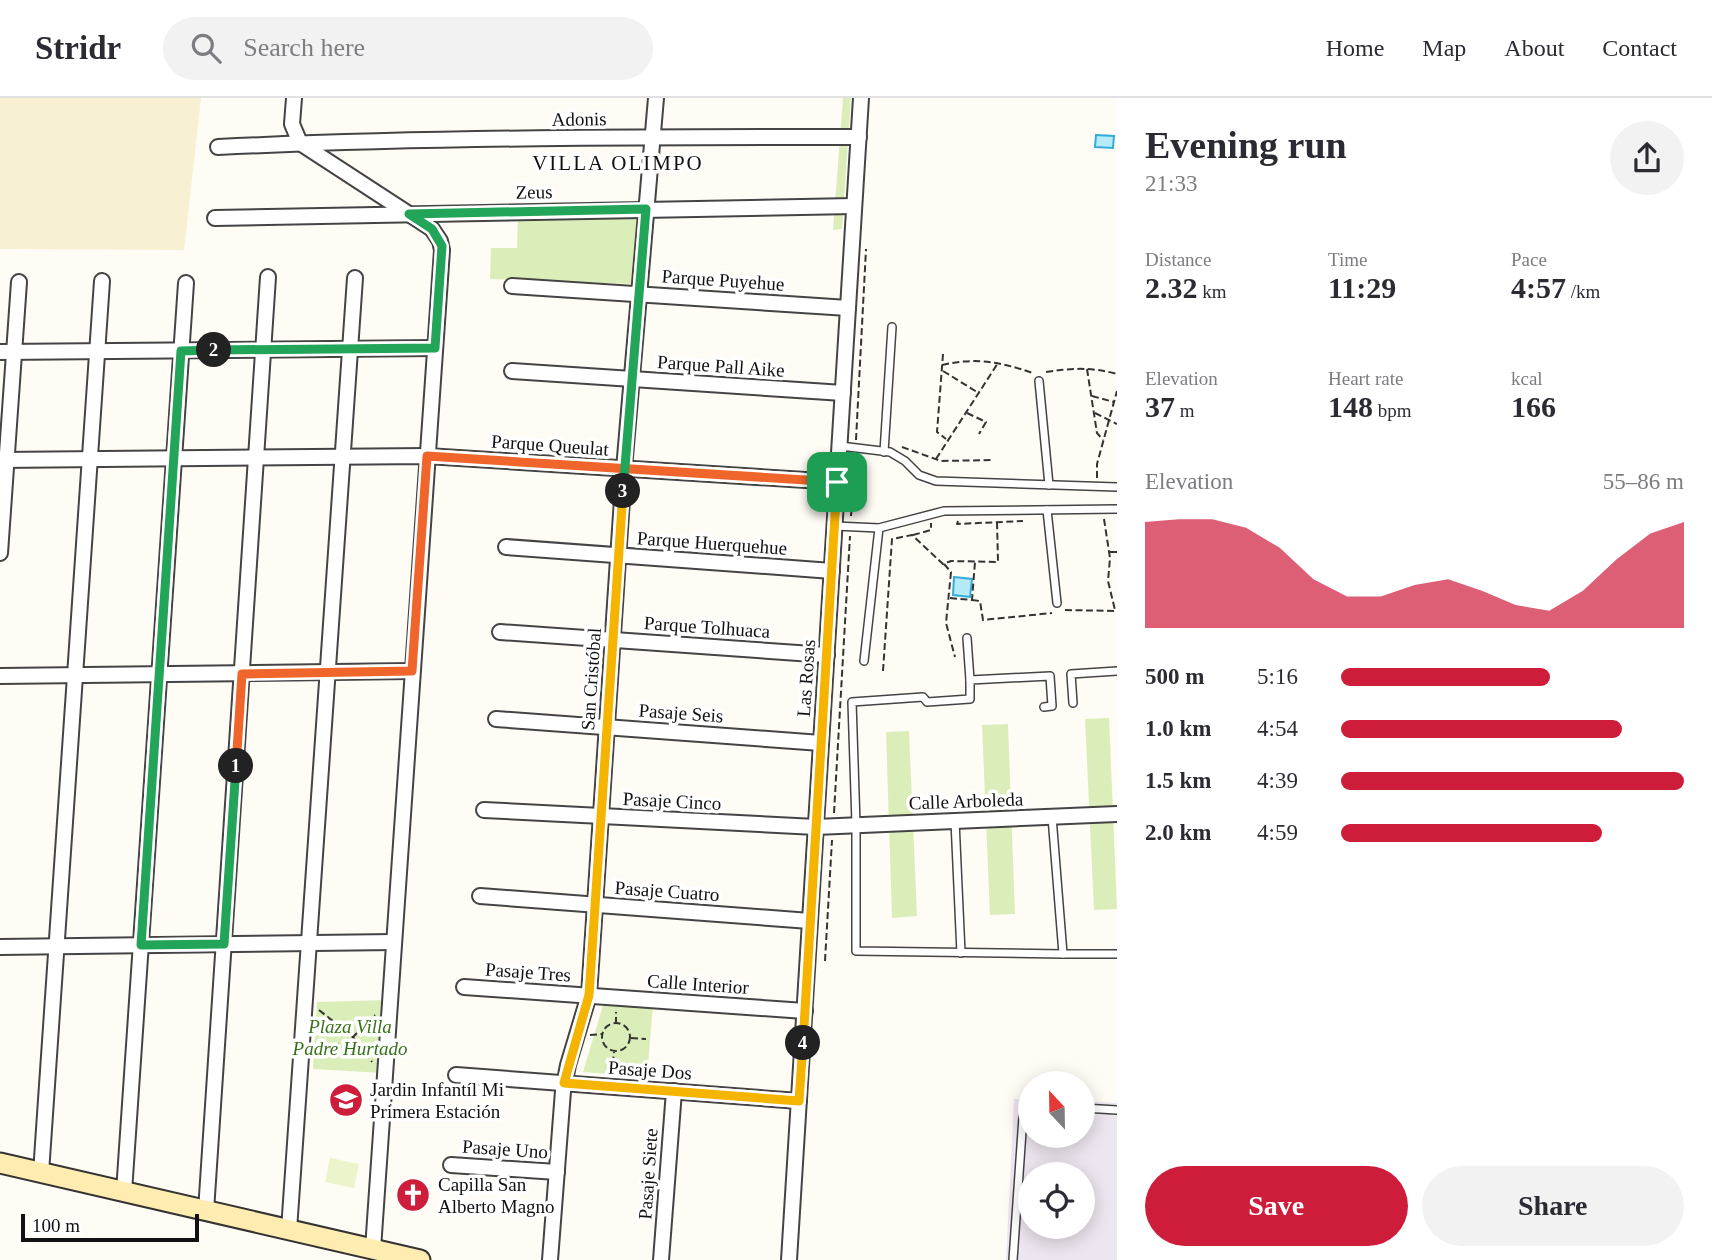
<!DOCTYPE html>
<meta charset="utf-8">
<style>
body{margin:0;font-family:"Times New Roman",serif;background:#f2f2f3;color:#2b2b33;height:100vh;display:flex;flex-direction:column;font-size:26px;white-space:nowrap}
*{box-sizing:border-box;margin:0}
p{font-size:23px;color:#7c7c81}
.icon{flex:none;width:38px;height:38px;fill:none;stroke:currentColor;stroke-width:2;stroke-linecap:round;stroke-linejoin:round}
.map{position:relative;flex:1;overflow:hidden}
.side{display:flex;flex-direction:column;background:#fff;width:595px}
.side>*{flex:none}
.needle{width:46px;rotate:338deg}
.buttons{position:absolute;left:1018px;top:973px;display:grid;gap:14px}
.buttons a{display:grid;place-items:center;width:77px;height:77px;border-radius:50%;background:#fff;box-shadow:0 4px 18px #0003;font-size:35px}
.scale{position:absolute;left:21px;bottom:18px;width:178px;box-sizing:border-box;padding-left:7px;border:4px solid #111;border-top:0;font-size:19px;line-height:24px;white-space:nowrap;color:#111;-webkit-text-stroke:5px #fff;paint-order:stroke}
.pin{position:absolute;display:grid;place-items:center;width:60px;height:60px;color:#fff;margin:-30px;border-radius:14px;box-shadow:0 4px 10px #0006}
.km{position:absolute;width:35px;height:35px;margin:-18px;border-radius:50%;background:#222;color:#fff;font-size:19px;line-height:35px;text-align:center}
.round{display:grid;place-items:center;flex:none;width:74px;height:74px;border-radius:37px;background:#f2f2f3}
.overview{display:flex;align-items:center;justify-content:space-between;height:119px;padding:0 28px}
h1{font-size:38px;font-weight:800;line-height:52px}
.metrics{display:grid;grid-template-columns:repeat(3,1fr);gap:10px;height:119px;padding:7px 28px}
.metrics div{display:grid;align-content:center}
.metrics b{font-size:30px;font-weight:800}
.metrics small{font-size:19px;font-weight:400}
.metrics p{font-size:19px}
.chart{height:196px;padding:14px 28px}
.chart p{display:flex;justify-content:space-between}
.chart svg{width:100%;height:126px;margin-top:7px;fill:#ce1c3b;opacity:.7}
.button{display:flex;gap:14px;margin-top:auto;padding:14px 28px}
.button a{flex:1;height:80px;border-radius:42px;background:#ce1c3b;color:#fff;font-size:28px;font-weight:800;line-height:80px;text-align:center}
.button a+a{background:#f2f2f3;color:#2b2b33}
ul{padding:0 28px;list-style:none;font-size:23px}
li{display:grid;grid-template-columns:112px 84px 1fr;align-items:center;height:52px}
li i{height:18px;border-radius:9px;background:#ce1c3b}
header{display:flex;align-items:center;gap:42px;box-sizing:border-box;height:98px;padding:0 35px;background:#fff;border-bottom:2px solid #e1e1e2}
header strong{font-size:33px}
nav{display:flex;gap:38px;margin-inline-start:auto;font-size:24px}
.search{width:490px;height:63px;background:#f2f2f3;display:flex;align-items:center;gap:18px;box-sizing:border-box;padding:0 24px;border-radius:38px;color:#7c7c81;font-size:26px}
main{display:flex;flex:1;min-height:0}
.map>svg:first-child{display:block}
.industrial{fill:#ede5ef;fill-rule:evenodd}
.farmland{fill:#f8f0d2}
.green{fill:#dbeeba}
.pitch{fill:#ecf4cc}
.water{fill:#b5eafb;stroke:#35acd8;stroke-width:2}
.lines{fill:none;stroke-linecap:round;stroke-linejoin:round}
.lane-casing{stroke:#444;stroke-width:10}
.street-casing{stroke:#444;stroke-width:18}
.secondary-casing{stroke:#333;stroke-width:23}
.path{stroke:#333;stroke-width:2;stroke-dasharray:7 3.5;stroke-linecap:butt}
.lane{stroke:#fff;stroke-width:7}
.street{stroke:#fff;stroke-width:14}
.secondary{stroke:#ffecb0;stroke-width:19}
.split-1-casing{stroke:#fff;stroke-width:14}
.split-2-casing{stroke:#fff;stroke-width:14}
.split-3-casing{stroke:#fff;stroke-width:14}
.split-4-casing{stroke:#fff;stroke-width:14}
.split-5-casing{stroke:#fff;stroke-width:14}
.split-1{stroke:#f0652b;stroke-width:9}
.split-2{stroke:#22a559;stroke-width:9}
.split-3{stroke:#22a559;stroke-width:9}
.split-4{stroke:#f5b400;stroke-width:9}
.split-5{stroke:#f5b400;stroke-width:9}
.labels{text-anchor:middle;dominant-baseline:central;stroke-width:7;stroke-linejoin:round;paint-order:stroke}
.street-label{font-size:19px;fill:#111;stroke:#fff}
.park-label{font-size:19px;font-style:italic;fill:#37701a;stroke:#fff}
.poi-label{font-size:19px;fill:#111;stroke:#fff;text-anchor:start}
.neighbourhood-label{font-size:21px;letter-spacing:2px;fill:#111;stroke:#fff}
</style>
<header>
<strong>Stridr</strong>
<div class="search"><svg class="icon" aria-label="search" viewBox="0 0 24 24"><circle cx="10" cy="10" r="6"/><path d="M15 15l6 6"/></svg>Search here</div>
<nav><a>Home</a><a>Map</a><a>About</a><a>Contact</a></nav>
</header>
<main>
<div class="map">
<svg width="1117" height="1162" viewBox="0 0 1117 1162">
<rect width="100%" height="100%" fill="#fffcf5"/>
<path class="industrial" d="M1014,1001L1031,1002V1038H1083V1003L1117,1005V1162H1006ZM1031,1076H1083V1129H1031Z"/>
<path class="farmland" d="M0,0H201L184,152L0,151Z"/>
<g class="green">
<path d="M843,0H851L842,131L833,132Z"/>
<path d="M640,113L634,186L490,181L491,150H517L518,116Z"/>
<path d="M1109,620L1117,811L1094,812L1085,621Z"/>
<path d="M1008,626L1015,816L990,817L982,627Z"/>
<path d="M909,633L917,818L892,820L886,634Z"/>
<path d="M386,902L382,975L313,971L317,904Z"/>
<path d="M604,904L653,907L647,979L583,974Z"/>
</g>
<path class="pitch" d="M330,1060L359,1066L354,1090L325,1084Z"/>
<g class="water">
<path d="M1096,37L1114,38L1113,50L1095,49Z"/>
<path d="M954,479L972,481L970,499L953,497Z"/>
</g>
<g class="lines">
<g class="lane-casing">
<g id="lane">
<path d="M1039,283L1049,387"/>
<path d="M840,348L890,354L905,363L919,377L936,383L1117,389"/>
<path d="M884,354L892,229"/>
<path d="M1047,412L1057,505"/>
<path d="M835,428L879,430L944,413L1117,411"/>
<path d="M967,540L970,582"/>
<path d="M864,563L879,430"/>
<path d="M1073,605L1071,576L1117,573"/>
<path d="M1044,609L1052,608L1050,578L970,582V601L927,604L923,599L852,604L856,726V853L1063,856"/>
<path d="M1052,719L1063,856H1117"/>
<path d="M955,723L961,855"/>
<path d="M1083,1010L1117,1012"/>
<path d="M1013,1162L1023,1019L1031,1009"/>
</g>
</g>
<g class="street-casing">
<g id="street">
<path d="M294,0L292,26L300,45L432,131L440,143L442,152L373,1151"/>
<path d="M218,49C431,39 645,39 859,39"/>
<path d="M215,120L854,108"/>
<path d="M512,188L848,210"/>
<path d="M0,254L435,250"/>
<path d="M512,273L843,295"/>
<path d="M0,362L427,358L837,384"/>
<path d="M506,449L832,473"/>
<path d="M0,455L19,184"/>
<path d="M500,534L827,557"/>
<path d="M0,578L412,573"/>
<path d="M496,621L821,645"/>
<path d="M484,712L816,729L1117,716"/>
<path d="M480,798L810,823"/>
<path d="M0,849L394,844"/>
<path d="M464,889L805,913"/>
<path d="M456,977L799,1003"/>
<path d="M451,1067L557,1074"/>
<path d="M41,1075L102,183"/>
<path d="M124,1094L186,185"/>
<path d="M206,1113L268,179"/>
<path d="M289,1132L355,180"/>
<path d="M550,1162L563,993L568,967L589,897L624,371L656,0"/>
<path d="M661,1162L674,993"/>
<path d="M789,1162L861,0"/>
</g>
</g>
<g class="secondary-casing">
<path id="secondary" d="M0,1065L420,1162"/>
</g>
<g class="path">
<path d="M943,256L937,334L946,341"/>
<path d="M942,267C977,259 1000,264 1033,275"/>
<path d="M1087,271L1097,335L1103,342"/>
<path d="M943,273L977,294"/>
<path d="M1046,274C1072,270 1092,269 1117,276"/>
<path d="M1092,298L1114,304"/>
<path d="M967,315L986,324L979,336"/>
<path d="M1095,315L1117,326"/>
<path d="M856,342L866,151"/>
<path d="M902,349L941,363L993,362"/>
<path d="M936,361L998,265"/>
<path d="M1097,380V366L1117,293"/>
<path d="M851,418L855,361"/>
<path d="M1104,421L1110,460L1108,483L1115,512"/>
<path d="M958,423L957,426L1023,423"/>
<path d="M913,437L931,432V425"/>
<path d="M1110,454H1117"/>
<path d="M944,466L951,474L946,525L955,559"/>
<path d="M950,500L972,502L975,464"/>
<path d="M972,502L980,503L983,522L1052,515"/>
<path d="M1065,512L1117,513"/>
<path d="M883,573L892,441L912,437L943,466L951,463L998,464L997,424"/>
<path d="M834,715L850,438"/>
<path d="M825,863L832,742"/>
<path d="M319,912L353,939L372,964"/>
<circle cx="616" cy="939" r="14"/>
<path d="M616,926V914"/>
<path d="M590,937L602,936"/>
<path d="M631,940L646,941"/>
<path d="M314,958L353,939L375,917"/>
<path d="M612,976L614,954"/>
</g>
<use href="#lane" class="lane"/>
<use href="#street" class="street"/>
<use href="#secondary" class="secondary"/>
</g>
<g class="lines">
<g class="split-1-casing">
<path id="split-1" d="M236,668L242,576L412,573L427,358L837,384"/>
</g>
<g class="split-2-casing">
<path id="split-2" d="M214,252L181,253L141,847L224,846L236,668"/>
</g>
<g class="split-3-casing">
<path id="split-3" d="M214,252L435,250L442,148L432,131L409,116L646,111L623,393"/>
</g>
<g class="split-4-casing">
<path id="split-4" d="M623,393L589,897L564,985L799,1003L803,945"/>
</g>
<g class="split-5-casing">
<path id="split-5" d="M803,945L837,384"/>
</g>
<use href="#split-1" class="split-1"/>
<use href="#split-2" class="split-2"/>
<use href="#split-3" class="split-3"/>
<use href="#split-4" class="split-4"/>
<use href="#split-5" class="split-5"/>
</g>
<defs>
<g id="school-disc" transform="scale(1.75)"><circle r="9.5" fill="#ce1c3b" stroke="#fff"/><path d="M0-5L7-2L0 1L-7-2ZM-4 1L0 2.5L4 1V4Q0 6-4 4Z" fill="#fff"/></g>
<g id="church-disc" transform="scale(1.75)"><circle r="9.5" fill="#ce1c3b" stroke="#fff"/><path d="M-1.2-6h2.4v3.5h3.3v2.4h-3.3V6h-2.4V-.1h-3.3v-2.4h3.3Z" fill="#fff"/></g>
</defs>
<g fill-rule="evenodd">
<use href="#school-disc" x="346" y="1002"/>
<use href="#church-disc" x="413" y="1097"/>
</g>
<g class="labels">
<g class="street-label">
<text transform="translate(579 21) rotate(-1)">Adonis</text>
<text transform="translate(534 94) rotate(-1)">Zeus</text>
<text transform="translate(723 182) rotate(4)">Parque Puyehue</text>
<text transform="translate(721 268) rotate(4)">Parque Pall Aike</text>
<text transform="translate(550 347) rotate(4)">Parque Queulat</text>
<text transform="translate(712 445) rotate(4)">Parque Huerquehue</text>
<text transform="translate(707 529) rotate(4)">Parque Tolhuaca</text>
<text transform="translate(806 580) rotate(-86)">Las Rosas</text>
<text transform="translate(591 581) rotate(-86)">San Cristóbal</text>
<text transform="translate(681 615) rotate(4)">Pasaje Seis</text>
<text transform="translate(672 703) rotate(3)">Pasaje Cinco</text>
<text transform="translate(966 703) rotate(-2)">Calle Arboleda</text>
<text transform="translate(667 793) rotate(4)">Pasaje Cuatro</text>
<text transform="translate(528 874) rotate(4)">Pasaje Tres</text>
<text transform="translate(698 886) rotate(4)">Calle Interior</text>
<text transform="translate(650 972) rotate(4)">Pasaje Dos</text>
<text transform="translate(505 1051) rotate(4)">Pasaje Uno</text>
<text transform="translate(648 1076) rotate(-86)">Pasaje Siete</text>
</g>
<g class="park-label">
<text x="350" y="928">Plaza Villa<tspan x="350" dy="22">Padre Hurtado</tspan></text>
</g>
<g class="poi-label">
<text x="370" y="991">Jardin Infantíl Mi<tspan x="370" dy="22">Primera Estación</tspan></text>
<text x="438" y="1086">Capilla San<tspan x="438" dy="22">Alberto Magno</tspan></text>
</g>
<g class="neighbourhood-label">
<text x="618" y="65">VILLA OLIMPO</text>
</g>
</g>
</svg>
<div class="buttons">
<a><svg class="needle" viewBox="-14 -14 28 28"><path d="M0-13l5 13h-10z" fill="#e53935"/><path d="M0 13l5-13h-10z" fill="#7c7c81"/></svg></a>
<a><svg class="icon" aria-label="locate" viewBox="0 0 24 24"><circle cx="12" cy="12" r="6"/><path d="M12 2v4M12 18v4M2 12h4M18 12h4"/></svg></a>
</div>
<div class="scale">100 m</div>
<div class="pin" style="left:837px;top:384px;background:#1e9e55"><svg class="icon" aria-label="arrive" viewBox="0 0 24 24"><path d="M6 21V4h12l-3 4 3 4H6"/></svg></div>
<b class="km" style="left:236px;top:668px">1</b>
<b class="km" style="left:214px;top:252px">2</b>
<b class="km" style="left:623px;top:393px">3</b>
<b class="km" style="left:803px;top:945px">4</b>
</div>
<section class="side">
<div class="overview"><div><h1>Evening run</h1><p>21:33</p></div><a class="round"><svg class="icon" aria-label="share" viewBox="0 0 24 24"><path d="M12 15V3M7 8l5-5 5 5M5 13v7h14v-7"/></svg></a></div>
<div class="metrics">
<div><p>Distance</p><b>2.32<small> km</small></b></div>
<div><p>Time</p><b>11:29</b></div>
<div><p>Pace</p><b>4:57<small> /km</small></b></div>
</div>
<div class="metrics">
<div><p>Elevation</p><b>37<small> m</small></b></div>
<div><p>Heart rate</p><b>148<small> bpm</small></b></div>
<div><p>kcal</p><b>166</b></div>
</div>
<div class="chart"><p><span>Elevation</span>55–86 m</p>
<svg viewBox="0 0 160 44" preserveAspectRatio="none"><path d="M0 44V7L10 6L20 6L30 9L40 16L50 27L60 33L70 33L80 29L90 27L100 31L110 36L120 38L130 31L140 20L150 11L160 7V44z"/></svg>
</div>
<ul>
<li><b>500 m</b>5:16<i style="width:61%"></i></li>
<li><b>1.0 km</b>4:54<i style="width:82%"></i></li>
<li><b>1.5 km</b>4:39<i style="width:100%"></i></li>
<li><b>2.0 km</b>4:59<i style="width:76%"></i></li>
</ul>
<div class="button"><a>Save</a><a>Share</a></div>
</section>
</main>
